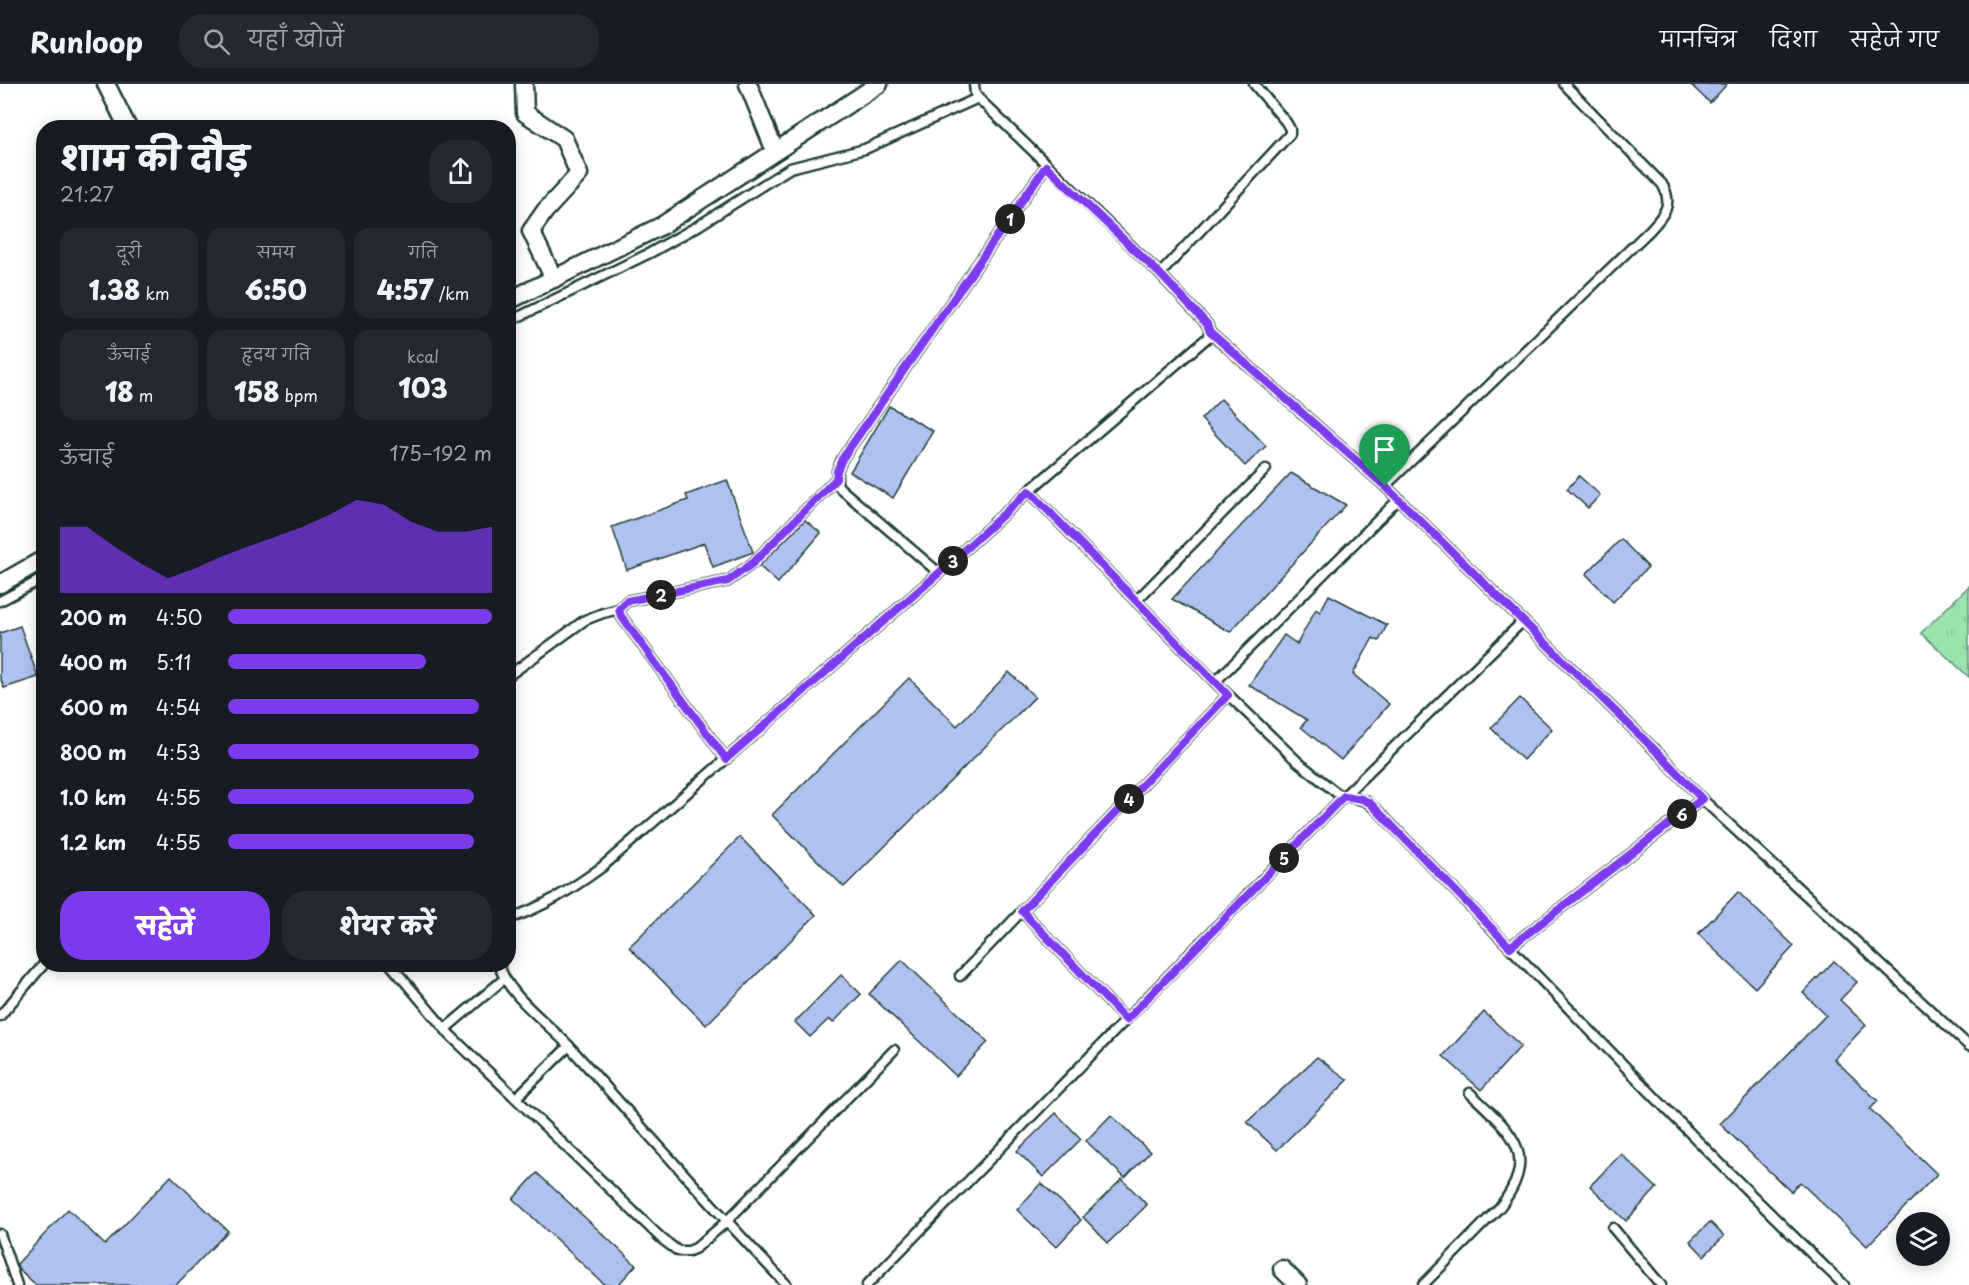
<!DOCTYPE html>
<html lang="hi">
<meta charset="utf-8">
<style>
body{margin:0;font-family:"Playpen Sans","Playpen Sans Deva",sans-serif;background:#242831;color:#f1f3f6;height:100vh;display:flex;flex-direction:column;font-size:22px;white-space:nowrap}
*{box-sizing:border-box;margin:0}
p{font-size:20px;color:#9ea1a6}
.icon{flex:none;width:33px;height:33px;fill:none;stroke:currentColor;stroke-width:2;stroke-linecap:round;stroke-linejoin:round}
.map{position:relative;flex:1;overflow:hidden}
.drawer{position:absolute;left:36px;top:36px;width:480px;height:852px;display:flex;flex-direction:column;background:#171b24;border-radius:24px;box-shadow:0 3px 15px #0003}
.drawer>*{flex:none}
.fabs{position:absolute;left:1896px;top:1128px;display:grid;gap:12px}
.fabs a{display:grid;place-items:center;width:54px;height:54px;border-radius:50%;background:#171b24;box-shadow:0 3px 15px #0003;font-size:30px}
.pin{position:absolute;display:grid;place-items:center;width:51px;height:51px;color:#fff;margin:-62px -26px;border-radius:50% 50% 50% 0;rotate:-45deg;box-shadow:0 0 6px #0007}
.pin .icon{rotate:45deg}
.km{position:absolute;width:30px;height:30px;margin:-15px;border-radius:50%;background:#222;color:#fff;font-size:16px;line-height:30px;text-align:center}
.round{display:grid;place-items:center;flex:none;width:63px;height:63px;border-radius:24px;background:#242831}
.headline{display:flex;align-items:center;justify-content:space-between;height:102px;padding:0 24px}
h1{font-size:33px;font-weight:800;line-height:45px}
.figures{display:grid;grid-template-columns:repeat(3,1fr);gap:9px;height:102px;padding:6px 24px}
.figures div{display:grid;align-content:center;border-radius:15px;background:#242831;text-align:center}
.figures b{font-size:26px;font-weight:800}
.figures small{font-size:16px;font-weight:400}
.figures p{font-size:16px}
.chart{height:168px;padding:12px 24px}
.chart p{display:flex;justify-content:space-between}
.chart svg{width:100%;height:108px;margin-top:6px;fill:#7c3aed;opacity:.7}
.action{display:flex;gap:12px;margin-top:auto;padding:12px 24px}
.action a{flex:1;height:69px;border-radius:24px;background:#7c3aed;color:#fff;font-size:24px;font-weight:800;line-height:69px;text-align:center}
.action a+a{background:#242831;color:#f1f3f6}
ul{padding:0 24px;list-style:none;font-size:20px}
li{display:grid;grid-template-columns:96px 72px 1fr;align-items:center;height:45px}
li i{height:15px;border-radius:8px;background:#7c3aed}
header{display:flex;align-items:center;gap:36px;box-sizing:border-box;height:84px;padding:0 30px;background:#171b24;border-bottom:2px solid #363941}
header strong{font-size:28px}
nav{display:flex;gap:33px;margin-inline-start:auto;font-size:21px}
.search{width:420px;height:54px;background:#242831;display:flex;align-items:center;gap:15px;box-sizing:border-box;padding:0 21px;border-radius:24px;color:#9ea1a6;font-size:22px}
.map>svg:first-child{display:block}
.grass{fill:url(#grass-tufts);stroke:#5d9072;stroke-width:1.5}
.building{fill:#b0c1f1;stroke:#1f3d34;stroke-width:1.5}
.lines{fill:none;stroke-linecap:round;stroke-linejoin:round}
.service-casing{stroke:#1f3d34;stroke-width:13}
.minor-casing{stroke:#1f3d34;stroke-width:21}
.service{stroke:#fff;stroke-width:8}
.minor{stroke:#fff;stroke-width:16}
.route-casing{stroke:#fff;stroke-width:12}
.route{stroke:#7c3aed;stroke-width:8}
</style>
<header>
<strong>Runloop</strong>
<div class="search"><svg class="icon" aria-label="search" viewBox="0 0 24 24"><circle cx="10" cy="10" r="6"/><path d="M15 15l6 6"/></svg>यहाँ खोजें</div>
<nav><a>मानचित्र</a><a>दिशा</a><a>सहेजे गए</a></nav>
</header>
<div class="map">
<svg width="1969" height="1201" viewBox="0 0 1969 1201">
<defs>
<pattern id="grass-tufts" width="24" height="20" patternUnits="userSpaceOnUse" patternTransform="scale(1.5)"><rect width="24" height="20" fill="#9be2af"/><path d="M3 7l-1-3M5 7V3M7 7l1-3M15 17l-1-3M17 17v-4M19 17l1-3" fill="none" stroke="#85c397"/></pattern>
</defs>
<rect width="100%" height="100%" fill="#fff"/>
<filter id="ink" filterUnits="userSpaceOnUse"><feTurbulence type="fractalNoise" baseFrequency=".0167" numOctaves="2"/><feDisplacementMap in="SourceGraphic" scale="12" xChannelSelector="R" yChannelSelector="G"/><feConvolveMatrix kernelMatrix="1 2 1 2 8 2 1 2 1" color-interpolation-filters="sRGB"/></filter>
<g filter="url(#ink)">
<path class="grass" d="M1969,502V593L1921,549Z"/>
<g class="building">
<path d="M1690,0H1727L1710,19Z"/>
<path d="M1221,315L1266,362L1245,382L1201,335Z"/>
<path d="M889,322L933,347L893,414L850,388Z"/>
<path d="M1291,389L1346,421L1230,548L1172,515Z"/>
<path d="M1579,392L1600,411L1588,424L1567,405Z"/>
<path d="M727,396L753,468L713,483L704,459L627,486L612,443L688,416L686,411Z"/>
<path d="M805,436L821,449L778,499L759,482Z"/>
<path d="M1621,455L1648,483L1613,518L1586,490Z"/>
<path d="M1329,511L1387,541L1379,557L1373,554L1353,590L1389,620L1341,676L1301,643L1307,636L1249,601L1284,551L1297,560L1316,525L1320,528Z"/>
<path d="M20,542L38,593L4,604L0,593V549Z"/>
<path d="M1009,588L1035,613L844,803L772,731L909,594L957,642Z"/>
<path d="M1520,614L1552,645L1523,676L1491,644Z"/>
<path d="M740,753L816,831L706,941L629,863Z"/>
<path d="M1738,808L1794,862L1755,904L1698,850Z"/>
<path d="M902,876L988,958L956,992L869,910Z"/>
<path d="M1834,877L1857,898L1840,916L1866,941L1834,975L1878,1017L1870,1025L1937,1090L1867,1162L1800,1098L1791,1108L1720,1040L1826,931L1803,909Z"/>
<path d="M841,891L861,910L833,939L829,935L810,953L795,938Z"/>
<path d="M1484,928L1521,962L1481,1006L1443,972Z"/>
<path d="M1317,973L1348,996L1277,1066L1247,1038Z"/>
<path d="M1056,1029L1081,1055L1043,1093L1017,1067Z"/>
<path d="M1111,1031L1150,1068L1125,1094L1086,1057Z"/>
<path d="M1621,1070L1657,1104L1626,1137L1590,1102Z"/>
<path d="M537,1089L636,1181L618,1201H605L513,1115Z"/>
<path d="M171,1092L228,1147L176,1201H36L18,1184L17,1180L68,1125L105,1161Z"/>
<path d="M1122,1095L1147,1121L1108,1159L1083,1133Z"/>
<path d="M1041,1099L1081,1136L1056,1163L1017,1126Z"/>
<path d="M1710,1138L1724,1152L1704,1172L1690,1157Z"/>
</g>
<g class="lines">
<g class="service-casing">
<g id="service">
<path d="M1160,190L1290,50V45L1286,38L1254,0"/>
<path d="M508,238L650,169L698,142L790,84L865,65L978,14"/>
<path d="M1210,248L1385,402L1661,672L1702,715L1969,962"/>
<path d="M1385,402L1650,146C1664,131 1674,120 1662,100L1564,0"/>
<path d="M1029,407L1215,598L1298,678L1338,710L1366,717L1378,727C1533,886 1684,1048 1844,1201"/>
<path d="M939,489L841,405L837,400V387L842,375L1046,82"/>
<path d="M0,517L44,494"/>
<path d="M1136,517L1266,385"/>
<path d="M508,592L585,536L603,529L619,525"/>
<path d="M1215,598L1399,415"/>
<path d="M726,675L621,532L619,525L627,517L728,497L753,479L836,395"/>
<path d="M1022,827L1126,936"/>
<path d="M508,835C544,823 572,805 602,783L939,489L1029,407L1207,254L1210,248L1207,240L1160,190L978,14L975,10L974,0"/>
<path d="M1510,863L1702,715"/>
<path d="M390,880L450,951L662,1155L678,1167H689L696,1164L726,1138L894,966"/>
<path d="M499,880C506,910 548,939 569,962C641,1042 712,1123 787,1201"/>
<path d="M960,892L1228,611"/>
<path d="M0,932L44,880"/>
<path d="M445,945L504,895"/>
<path d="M516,1014L569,962"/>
<path d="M1613,1144L1661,1201"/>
<path d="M0,1150L17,1201"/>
<path d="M867,1201L1344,712L1523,537"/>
<path d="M1423,1201L1499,1124C1542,1070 1510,1047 1470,1009"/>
</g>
</g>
<g class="minor-casing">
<g id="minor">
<path d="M106,0L128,44"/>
<path d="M524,0L525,29L564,55L579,90L545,127L531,147L554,195"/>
<path d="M748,0L775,67"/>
<path d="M508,217L661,142L879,0"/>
<path d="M0,500L44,475"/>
<path d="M1282,1185L1298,1201"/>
</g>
</g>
<use href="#service" class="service"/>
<use href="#minor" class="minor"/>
</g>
</g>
<g class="lines" filter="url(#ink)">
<g class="route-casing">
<path id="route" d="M1046,82L1160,190L1207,240L1210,248L1385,402L1661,672L1702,715L1510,863L1370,719L1362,715L1344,712L1126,936L1022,827L1228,611L1029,407L939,489L726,675L621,532L619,525L627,517L728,497L753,479L836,395L837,387L842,375Z"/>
</g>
<use href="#route" class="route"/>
</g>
</svg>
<div class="fabs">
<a><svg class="icon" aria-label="layers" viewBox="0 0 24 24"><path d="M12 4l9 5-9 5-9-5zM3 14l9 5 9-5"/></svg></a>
</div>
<div class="pin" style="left:1385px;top:402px;background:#1e9e55"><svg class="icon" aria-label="arrive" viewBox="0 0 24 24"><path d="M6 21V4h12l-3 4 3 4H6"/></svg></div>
<b class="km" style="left:1010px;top:135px">1</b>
<b class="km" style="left:661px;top:511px">2</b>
<b class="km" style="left:953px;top:477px">3</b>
<b class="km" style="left:1129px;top:715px">4</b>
<b class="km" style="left:1284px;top:774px">5</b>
<b class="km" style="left:1682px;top:730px">6</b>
<section class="drawer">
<div class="headline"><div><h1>शाम की दौड़</h1><p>21:27</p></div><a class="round"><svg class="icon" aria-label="share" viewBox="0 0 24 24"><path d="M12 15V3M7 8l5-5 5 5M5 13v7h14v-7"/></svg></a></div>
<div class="figures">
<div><p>दूरी</p><b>1.38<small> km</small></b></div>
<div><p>समय</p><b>6:50</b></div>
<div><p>गति</p><b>4:57<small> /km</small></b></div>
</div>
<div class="figures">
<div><p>ऊँचाई</p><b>18<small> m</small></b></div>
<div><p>हृदय गति</p><b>158<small> bpm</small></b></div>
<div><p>kcal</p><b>103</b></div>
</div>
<div class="chart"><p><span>ऊँचाई</span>175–192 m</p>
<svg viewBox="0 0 160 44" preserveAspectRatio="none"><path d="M0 44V17L10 17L20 25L30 32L40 38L50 34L60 29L70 25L80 21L90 17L100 12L110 6L120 8L130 15L140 19L150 19L160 17V44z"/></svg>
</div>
<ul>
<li><b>200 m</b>4:50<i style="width:100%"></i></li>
<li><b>400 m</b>5:11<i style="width:75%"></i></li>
<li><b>600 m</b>4:54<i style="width:95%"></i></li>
<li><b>800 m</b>4:53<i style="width:95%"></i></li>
<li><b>1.0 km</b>4:55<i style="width:93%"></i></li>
<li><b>1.2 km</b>4:55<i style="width:93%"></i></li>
</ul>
<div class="action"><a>सहेजें</a><a>शेयर करें</a></div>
</section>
</div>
